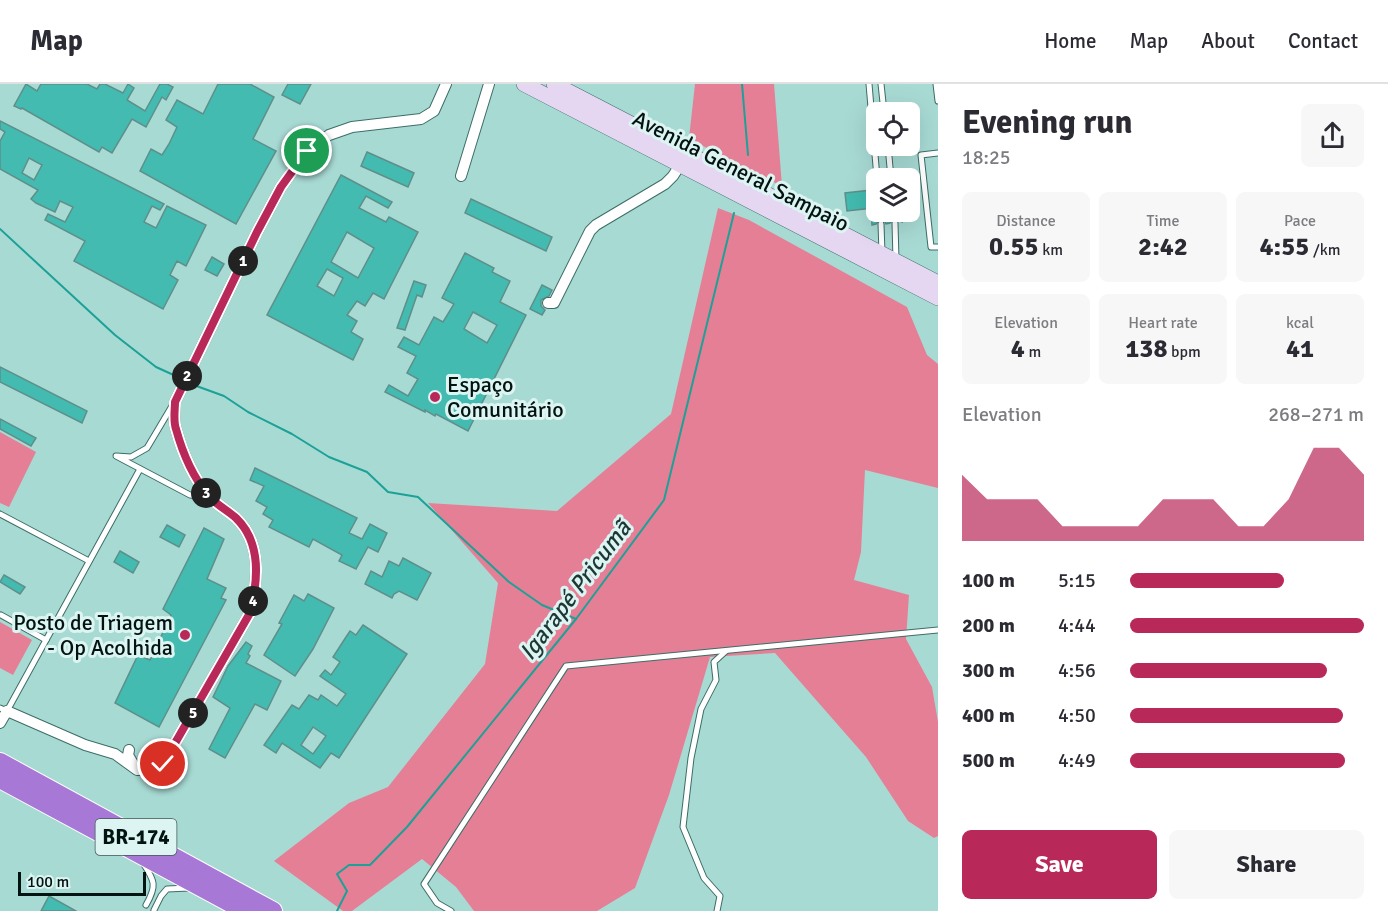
<!DOCTYPE html>
<meta charset="utf-8">
<style>
body{margin:0;font-family:Signika,sans-serif;background:#f7f7f7;color:#2b2b33;height:100vh;display:flex;flex-direction:column;font-size:22px;white-space:nowrap}
*{box-sizing:border-box;margin:0}
p{font-size:20px;color:#7c7c81}
.icon{flex:none;width:33px;height:33px;fill:none;stroke:currentColor;stroke-width:2;stroke-linecap:round;stroke-linejoin:round}
.map{position:relative;flex:1;overflow:hidden}
.drawer{display:flex;flex-direction:column;background:#fff;width:450px}
.drawer>*{flex:none}
.tools{position:absolute;left:866px;top:18px;display:grid;gap:12px}
.tools a{display:grid;place-items:center;width:54px;height:54px;border-radius:9px;background:#fff;box-shadow:0 6px 24px #0002;font-size:30px}
.scale{position:absolute;left:18px;bottom:15px;width:128px;box-sizing:border-box;padding-left:6px;border:3px solid #021311;border-top:0;font-size:16px;line-height:21px;white-space:nowrap;color:#021311;-webkit-text-stroke:4px #ddf5f2;paint-order:stroke}
.pin{position:absolute;display:grid;place-items:center;width:51px;height:51px;color:#fff;margin:-26px;border:3px solid #fff;border-radius:50%;box-shadow:0 2px 6px #0007}
.km{position:absolute;width:30px;height:30px;margin:-15px;border-radius:50%;background:#222;color:#fff;font-size:16px;line-height:30px;text-align:center}
.round{display:grid;place-items:center;flex:none;width:63px;height:63px;border-radius:9px;background:#f7f7f7}
.head{display:flex;align-items:center;justify-content:space-between;height:102px;padding:0 24px}
h1{font-size:33px;font-weight:800;line-height:45px}
.stats{display:grid;grid-template-columns:repeat(3,1fr);gap:9px;height:102px;padding:6px 24px}
.stats div{display:grid;align-content:center;border-radius:9px;background:#f7f7f7;text-align:center}
.stats b{font-size:26px;font-weight:800}
.stats small{font-size:16px;font-weight:400}
.stats p{font-size:16px}
.chart{height:168px;padding:12px 24px}
.chart p{display:flex;justify-content:space-between}
.chart svg{width:100%;height:108px;margin-top:6px;fill:#b82959;opacity:.7}
.cta{display:flex;gap:12px;margin-top:auto;padding:12px 24px}
.cta a{flex:1;height:69px;border-radius:9px;background:#b82959;color:#fff;font-size:24px;font-weight:800;line-height:69px;text-align:center}
.cta a+a{background:#f7f7f7;color:#2b2b33}
ul{padding:0 24px;list-style:none;font-size:20px}
li{display:grid;grid-template-columns:96px 72px 1fr;align-items:center;height:45px}
li i{height:15px;border-radius:8px;background:#b82959}
header{display:flex;align-items:center;gap:36px;box-sizing:border-box;height:84px;padding:0 30px;background:#fff;border-bottom:2px solid #e1e1e2}
header strong{font-size:28px}
nav{display:flex;gap:33px;margin-inline-start:auto;font-size:21px}
main{display:flex;flex:1;min-height:0}
.map>svg:first-child{display:block}
.green{fill:#e57f96}
.lines{fill:none;stroke-linecap:round;stroke-linejoin:round}
.stream{stroke:#1ca197;stroke-width:2}
.building{fill:#43bbb0;stroke:#5f8f8a;stroke-width:1.5;fill-rule:evenodd}
.lane-casing{stroke:#3d6d67;stroke-width:7}
.street-casing{stroke:#3d6d67;stroke-width:12}
.secondary-casing{stroke:#3d6d67;stroke-width:16}
.highway-casing{stroke:#fff;stroke-width:20}
.lane{stroke:#fff;stroke-width:5}
.street{stroke:#fff;stroke-width:10}
.secondary{stroke:#e5d6f2;stroke-width:15}
.highway{stroke:#a778d5;stroke-width:18}
.route-casing{stroke:#fff;stroke-width:12}
.route{stroke:#b82959;stroke-width:8}
.poi-dot{fill:#b82959;stroke:#ddf5f2;stroke-width:2}
.labels{text-anchor:middle;dominant-baseline:central;stroke-width:6;stroke-linejoin:round;paint-order:stroke}
.shield{fill:#ddf5f2;stroke:#445754;stroke-width:1.5}
.shield-label{font-size:21px;font-weight:bold;fill:#021311}
.street-label{font-size:22px;fill:#021311;stroke:#ddf5f2}
.poi-label{font-size:22px;fill:#021311;stroke:#ddf5f2;text-anchor:start}
.water-label{font-size:24px;font-style:italic;fill:#1d3734;stroke:#ddf5f2}
</style>
<header>
<strong>Map</strong>
<nav><a>Home</a><a>Map</a><a>About</a><a>Contact</a></nav>
</header>
<main>
<div class="map">
<svg width="938" height="827" viewBox="0 0 938 827">
<rect width="100%" height="100%" fill="#a8dad4"/>
<g class="green">
<path d="M695,0H774L782,102L735,80L689,54Z"/>
<path d="M718,124L749,136L907,223L927,271L938,280V404L865,386L861,468L854,496L909,511L906,555L932,603L938,638V752L934,754L908,737L866,673L775,569L710,573L669,711L635,804L597,827H474L456,803L422,775L352,827H343L274,777L349,719L388,703L485,580L498,499L428,419L557,427L671,330Z"/>
<path d="M0,348L36,368L9,423L0,419Z"/>
<path d="M0,538L32,556L13,591L0,584Z"/>
</g>
<g class="lines">
<g class="stream">
<path d="M742,0L748,71"/>
<path d="M0,145L115,251L156,283L178,293"/>
<path d="M191,300L224,312L248,328L292,350L329,373L367,388L388,408L418,413L509,498L542,521L576,535"/>
<path d="M337,827L347,807L337,790L349,781H370L407,743L576,535L664,416L734,129"/>
</g>
</g>
<g class="building">
<path d="M26,0L37,7L41,0H87L97,5L100,0H105L123,9L128,0L134,4L127,16L145,27L160,0H167L173,3L166,16L162,13L146,43L132,35L112,69L102,63L99,68L22,24L21,25L14,22Z"/>
<path d="M218,0H250L274,13L253,55L276,67L236,140L140,87L151,65L162,71L169,60L177,43L166,36L177,16L203,30Z"/>
<path d="M288,0H311L300,20L282,11Z"/>
<path d="M0,37L164,120L160,126L152,122L144,138L156,144L167,122L206,141L186,182L177,177L170,191L178,196L163,225L74,177L85,157L45,136L48,130L65,138L73,123L60,117L55,128L36,119L31,115L38,106L0,85V57L5,48L0,45ZM29,74L42,81L34,96L22,89Z"/>
<path d="M367,68L414,89L408,103L361,82Z"/>
<path d="M341,91L392,118L388,124L366,112L359,124L386,138L389,133L418,148L384,215L373,209L365,222L357,217L347,231L357,237L351,248L363,255L353,276L267,231ZM347,148L374,164L358,194L331,178ZM327,185L343,194L334,212L317,202Z"/>
<path d="M871,106L873,124L847,127L845,109Z"/>
<path d="M471,115L552,153L546,167L465,129Z"/>
<path d="M871,128H901L902,138L894,134L890,139L886,140L884,136L880,135L876,140L872,141Z"/>
<path d="M465,169L494,184L492,188L510,197L500,218L526,231L468,347L436,330L435,332L425,326V328L385,308L389,301L408,312L418,295L407,289L416,272L398,263L404,253L419,261L434,233L443,238L454,220L442,214ZM473,228L497,241L487,259L464,245Z"/>
<path d="M212,173L224,180L217,192L205,186Z"/>
<path d="M414,197L426,201L422,213L417,211L405,246L397,244Z"/>
<path d="M542,201L552,206L549,212L541,216V222L545,226L542,231L530,225Z"/>
<path d="M0,283L87,327L82,339L0,298Z"/>
<path d="M0,335L36,354L31,362L0,345Z"/>
<path d="M255,384L357,434L349,449L362,455L370,440L387,449L378,468L368,463L356,485L339,477L342,471L313,455L309,463L269,443L273,436L263,430L267,423L256,417L264,402L250,396Z"/>
<path d="M167,441L185,451L179,463L160,453Z"/>
<path d="M204,444L224,455L207,495L226,504L221,514L226,516L159,643L115,619L138,571L150,576L171,531L163,525Z"/>
<path d="M120,467L139,478L133,489L114,478Z"/>
<path d="M403,474L431,489L417,516L399,507L394,510L392,514L365,500L371,487L382,493L389,477L399,482Z"/>
<path d="M4,491L25,503L20,510L0,498Z"/>
<path d="M308,510L334,524L313,565L295,592L264,571L282,540L279,539L294,511L304,517Z"/>
<path d="M363,541L407,570L339,674L331,669L320,684L282,659L276,669L264,661L292,621L299,625L309,611L318,616L321,611L337,622L346,610L320,592L325,586L331,591L340,578L333,573L346,553L350,547L356,551ZM313,643L326,652L313,670L301,661Z"/>
<path d="M246,558L252,562L248,570L250,572L246,579L281,597L267,626L255,620L225,674L209,665L230,624L213,613L228,582Z"/>
<path d="M49,812L76,827H41Z"/>
</g>
<g class="lines">
<g class="lane-casing">
<g id="lane">
<path d="M869,0L877,94"/>
<path d="M881,0L884,28"/>
<path d="M936,0L938,17"/>
<path d="M888,62L891,94"/>
<path d="M938,69L921,71L931,163H938"/>
<path d="M895,139L896,176"/>
<path d="M881,140L882,169"/>
<path d="M172,322L147,364L131,373L116,372L190,411L207,413"/>
<path d="M0,430L89,477"/>
<path d="M1,531L46,556"/>
<path d="M0,624L7,627L140,385"/>
<path d="M143,779C155,797 157,802 146,821"/>
<path d="M154,826L161,812L167,805L189,804"/>
<path d="M451,827L437,819L424,800L566,582L938,546"/>
<path d="M717,827L720,812L704,794L683,743L691,674L701,625L716,596L714,578L726,567"/>
</g>
</g>
<g class="street-casing">
<g id="street">
<path d="M461,92L489,0"/>
<path d="M548,219H554L590,147L596,141L665,100L673,92L680,81"/>
<path d="M0,639L7,627L85,661L115,670L137,686H151L163,680L250,529C258,497 262,459 236,434C227,426 215,420 208,411C193,393 182,367 176,345C173,337 175,327 175,318L257,148L281,103L307,67L329,51L352,43L421,35L434,27L446,0"/>
<path d="M129,666L128,671L135,683"/>
</g>
</g>
<g class="secondary-casing">
<g id="secondary">
<path d="M524,0L938,214"/>
<path d="M554,0L938,199"/>
</g>
</g>
<g class="highway-casing">
<g id="highway">
<path d="M0,678L273,827"/>
<path d="M0,695L245,827"/>
</g>
</g>
<use href="#lane" class="lane"/>
<use href="#street" class="street"/>
<use href="#secondary" class="secondary"/>
<use href="#highway" class="highway"/>
</g>
<g class="lines">
<g class="route-casing">
<path id="route" d="M163,680L250,529C258,497 262,459 236,434C227,426 215,420 208,411C193,393 182,367 176,345C173,337 175,326 175,318L257,148L281,103L307,67"/>
</g>
<use href="#route" class="route"/>
</g>
<g class="poi-dot">
<circle cx="435" cy="313" r="6"/>
<circle cx="185" cy="551" r="6"/>
</g>
<g class="labels">
<rect class="shield" x="95.5" y="735" width="81" height="36" rx="4.5"/>
<g class="shield-label">
<text x="136" y="753">BR-174</text>
</g>
<g class="street-label">
<text transform="translate(741 87) rotate(27)">Avenida General Sampaio</text>
</g>
<g class="poi-label">
<text x="447" y="300">Espaço<tspan x="447" dy="25">Comunitário</tspan></text>
<text x="173" y="538" text-anchor="end">Posto de Triagem<tspan x="173" dy="25">- Op Acolhida</tspan></text>
</g>
<g class="water-label">
<text transform="translate(575 506) rotate(-53)">Igarapé Pricumã</text>
</g>
</g>
</svg>
<div class="tools">
<a><svg class="icon" aria-label="locate" viewBox="0 0 24 24"><circle cx="12" cy="12" r="6"/><path d="M12 2v4M12 18v4M2 12h4M18 12h4"/></svg></a>
<a><svg class="icon" aria-label="layers" viewBox="0 0 24 24"><path d="M12 4l9 5-9 5-9-5zM3 14l9 5 9-5"/></svg></a>
</div>
<div class="scale">100 m</div>
<div class="pin" style="left:307px;top:67px;background:#1e9e55"><svg class="icon" aria-label="arrive" viewBox="0 0 24 24"><path d="M6 21V4h12l-3 4 3 4H6"/></svg></div>
<div class="pin" style="left:163px;top:680px;background:#d93025"><svg class="icon" aria-label="check" viewBox="0 0 24 24"><path d="M5 12l5 5 9-10"/></svg></div>
<b class="km" style="left:243px;top:177px">1</b>
<b class="km" style="left:187px;top:292px">2</b>
<b class="km" style="left:206px;top:409px">3</b>
<b class="km" style="left:253px;top:517px">4</b>
<b class="km" style="left:193px;top:629px">5</b>
</div>
<section class="drawer">
<div class="head"><div><h1>Evening run</h1><p>18:25</p></div><a class="round"><svg class="icon" aria-label="share" viewBox="0 0 24 24"><path d="M12 15V3M7 8l5-5 5 5M5 13v7h14v-7"/></svg></a></div>
<div class="stats">
<div><p>Distance</p><b>0.55<small> km</small></b></div>
<div><p>Time</p><b>2:42</b></div>
<div><p>Pace</p><b>4:55<small> /km</small></b></div>
</div>
<div class="stats">
<div><p>Elevation</p><b>4<small> m</small></b></div>
<div><p>Heart rate</p><b>138<small> bpm</small></b></div>
<div><p>kcal</p><b>41</b></div>
</div>
<div class="chart"><p><span>Elevation</span>268–271 m</p>
<svg viewBox="0 0 160 44" preserveAspectRatio="none"><path d="M0 44V17L10 27L20 27L30 27L40 38L50 38L60 38L70 38L80 27L90 27L100 27L110 38L120 38L130 27L140 6L150 6L160 17V44z"/></svg>
</div>
<ul>
<li><b>100 m</b>5:15<i style="width:66%"></i></li>
<li><b>200 m</b>4:44<i style="width:100%"></i></li>
<li><b>300 m</b>4:56<i style="width:84%"></i></li>
<li><b>400 m</b>4:50<i style="width:91%"></i></li>
<li><b>500 m</b>4:49<i style="width:92%"></i></li>
</ul>
<div class="cta"><a>Save</a><a>Share</a></div>
</section>
</main>
